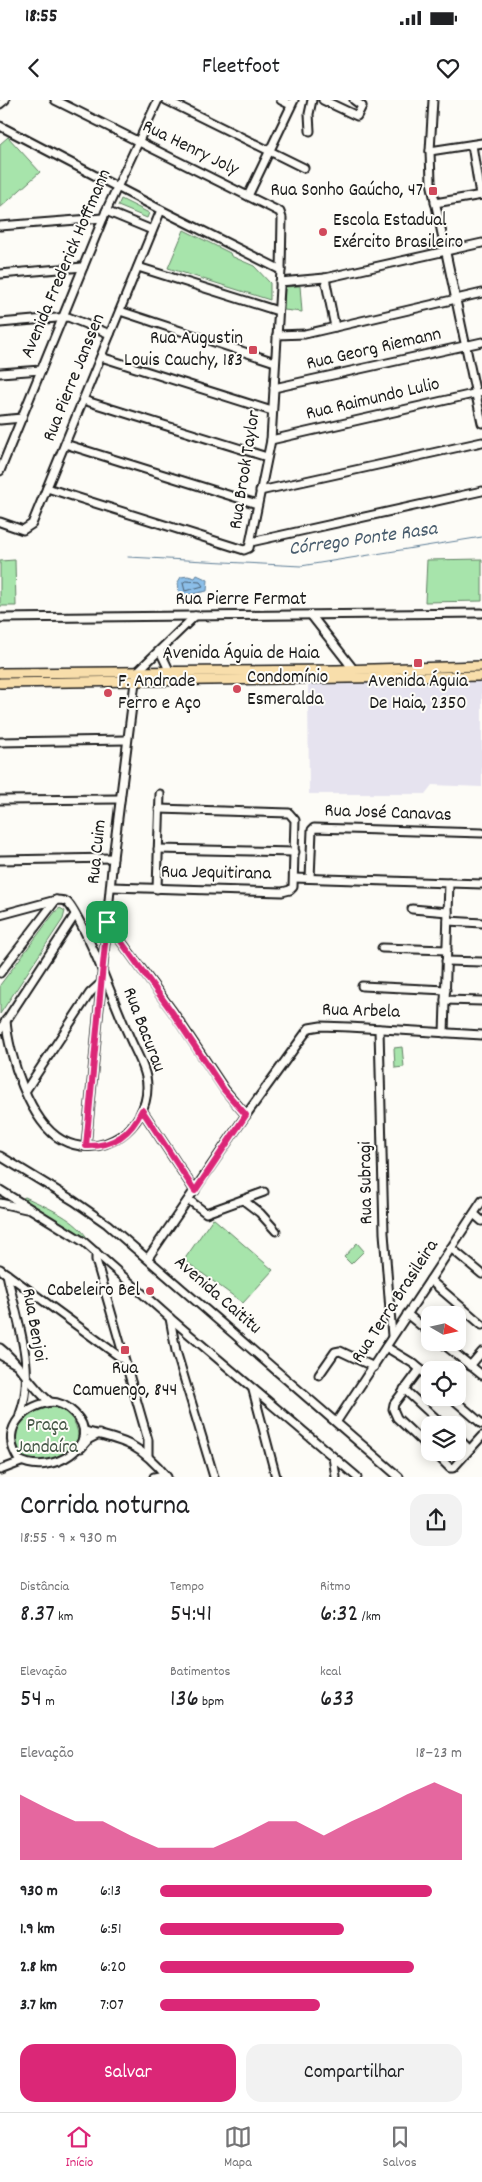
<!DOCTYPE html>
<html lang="pt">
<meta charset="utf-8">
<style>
body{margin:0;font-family:Dekko,sans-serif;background:#f2f2f2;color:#202124;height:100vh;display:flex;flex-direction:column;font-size:19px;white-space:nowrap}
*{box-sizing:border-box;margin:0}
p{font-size:16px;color:#757577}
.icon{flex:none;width:28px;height:28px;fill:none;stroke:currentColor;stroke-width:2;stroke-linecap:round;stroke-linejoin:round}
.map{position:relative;height:1377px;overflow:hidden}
.details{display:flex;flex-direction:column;background:#fff;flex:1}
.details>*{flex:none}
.needle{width:32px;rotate:99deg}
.fabs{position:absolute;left:421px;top:1206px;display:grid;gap:10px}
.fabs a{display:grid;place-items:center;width:45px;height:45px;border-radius:10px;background:#fff;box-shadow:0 2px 12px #0003;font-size:25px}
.pin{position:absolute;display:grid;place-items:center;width:42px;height:42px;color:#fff;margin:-21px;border-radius:10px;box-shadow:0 2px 8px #0006}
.round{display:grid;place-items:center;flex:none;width:52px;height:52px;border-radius:15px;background:#f2f2f2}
.headline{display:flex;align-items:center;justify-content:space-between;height:85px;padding:0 20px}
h1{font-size:28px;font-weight:600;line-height:38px}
.metrics{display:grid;grid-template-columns:repeat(3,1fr);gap:8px;height:85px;padding:5px 20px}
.metrics div{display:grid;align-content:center}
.metrics b{font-size:25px;font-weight:600}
.metrics small{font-size:14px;font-weight:400}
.metrics p{font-size:14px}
.chart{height:140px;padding:10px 20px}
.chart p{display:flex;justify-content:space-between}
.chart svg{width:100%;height:90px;margin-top:5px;fill:#db2777;opacity:.7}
.action{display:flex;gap:10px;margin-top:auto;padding:10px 20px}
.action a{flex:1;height:58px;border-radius:15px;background:#db2777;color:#fff;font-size:20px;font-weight:600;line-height:58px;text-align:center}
.action a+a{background:#f2f2f2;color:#202124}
ul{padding:0 20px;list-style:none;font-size:16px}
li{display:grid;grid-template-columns:80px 60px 1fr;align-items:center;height:38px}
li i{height:12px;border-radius:6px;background:#db2777}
.status{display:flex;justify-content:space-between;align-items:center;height:35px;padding:0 25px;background:#fff;direction:ltr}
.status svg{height:14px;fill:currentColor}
header{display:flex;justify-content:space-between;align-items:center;height:65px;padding:0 20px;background:#fff;font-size:22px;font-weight:600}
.menu{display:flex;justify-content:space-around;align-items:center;height:70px;border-top:1px solid #e0e0e0;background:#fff;font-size:14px;color:#757577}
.menu a{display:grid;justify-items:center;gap:2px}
.menu .active{color:#db2777}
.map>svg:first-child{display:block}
.built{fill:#e6e3ef}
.green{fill:#a7e4ab;stroke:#628064}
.water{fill:#8cbfe9;stroke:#5f7e97}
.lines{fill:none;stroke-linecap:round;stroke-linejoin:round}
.shore{stroke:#495d6e;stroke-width:1}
.stream{stroke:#5f7e97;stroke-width:1}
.minor-casing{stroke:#1c1c1c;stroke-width:11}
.major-casing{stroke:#1c1c1c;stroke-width:12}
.minor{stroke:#fdfcf7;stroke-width:7}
.major{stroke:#f8deab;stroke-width:9}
.route-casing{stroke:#fff;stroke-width:10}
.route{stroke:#db2777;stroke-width:6}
.poi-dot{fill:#d1495b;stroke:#fdfcf7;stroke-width:2}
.labels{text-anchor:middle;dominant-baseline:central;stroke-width:4;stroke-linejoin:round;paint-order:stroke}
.street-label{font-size:19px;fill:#1c1c1c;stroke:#fdfcf7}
.poi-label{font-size:19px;fill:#1c1c1c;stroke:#fdfcf7;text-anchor:end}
.park-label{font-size:19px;fill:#465847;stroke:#fdfcf7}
.water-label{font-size:20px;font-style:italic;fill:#495d6e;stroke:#fdfcf7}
</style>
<div class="status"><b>18:55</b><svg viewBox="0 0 49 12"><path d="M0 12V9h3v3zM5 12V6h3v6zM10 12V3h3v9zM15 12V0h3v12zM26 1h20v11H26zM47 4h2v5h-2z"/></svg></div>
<header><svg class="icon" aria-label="back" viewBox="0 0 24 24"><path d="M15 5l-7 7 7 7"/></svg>Fleetfoot<svg class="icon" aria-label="heart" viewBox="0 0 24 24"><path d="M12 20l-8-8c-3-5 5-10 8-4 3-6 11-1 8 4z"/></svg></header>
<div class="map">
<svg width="482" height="1377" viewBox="0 0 482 1377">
<rect width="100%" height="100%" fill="#fdfcf7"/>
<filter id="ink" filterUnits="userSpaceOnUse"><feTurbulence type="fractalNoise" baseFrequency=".02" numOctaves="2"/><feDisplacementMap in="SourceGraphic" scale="10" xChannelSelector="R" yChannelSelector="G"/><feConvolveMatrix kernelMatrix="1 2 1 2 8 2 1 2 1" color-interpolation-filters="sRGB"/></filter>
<g filter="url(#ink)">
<path class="built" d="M482,580V687L432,685L425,694H309L308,585L353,584V582Z"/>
<g class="green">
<path d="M8,37L40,72L0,108V44Z"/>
<path d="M121,99L149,113L147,118L118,106Z"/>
<path d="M184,130L230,153L231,156L254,166L270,183V200L168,168Z"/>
<path d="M300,186L302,212L284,210L285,187Z"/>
<path d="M482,459V501L425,502L427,460Z"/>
<path d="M15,460L16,506H0V461Z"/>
<path d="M60,808L65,811L63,819L0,914V885L55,812Z"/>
<path d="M402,947L404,967L395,968L394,948Z"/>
<path d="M25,1097C47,1107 78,1120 89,1141L21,1099Z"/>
<path d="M213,1118L273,1170L243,1203L184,1160Z"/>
<path d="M357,1143L364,1151L351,1164L344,1157Z"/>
<circle cx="47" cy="1337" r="31"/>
</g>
<path class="water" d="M197,475L208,480L207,491L182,496L179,494L178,482L181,477L188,476L195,478Z"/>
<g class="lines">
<path class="shore" d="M186,481L200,482L203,486L185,491L183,483Z"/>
<path class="stream" d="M128,457L301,466L482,437"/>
<g class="minor-casing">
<g id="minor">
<path d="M166,0L304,68"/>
<path d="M281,0L291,5"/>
<path d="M323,0L357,16L362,6L354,0"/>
<path d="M433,0L430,51L431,82L482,323"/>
<path d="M0,4L5,0"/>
<path d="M0,26L161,110L281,170"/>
<path d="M310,31L309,14L312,0"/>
<path d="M472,45L480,95"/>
<path d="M430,51L482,43"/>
<path d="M248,96L294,0"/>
<path d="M435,103L482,95"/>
<path d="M106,111L152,130"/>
<path d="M0,126L103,118"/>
<path d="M138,167L278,211"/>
<path d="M0,174L83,167"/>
<path d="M325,178L335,227"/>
<path d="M280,182L325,178L482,143"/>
<path d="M120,211L275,262"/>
<path d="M0,223L68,217L110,234"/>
<path d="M277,235L305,234L482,193"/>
<path d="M101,257L272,311"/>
<path d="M0,273L41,270"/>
<path d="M274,288L482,242"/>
<path d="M83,300L267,357"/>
<path d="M0,320L22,318"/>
<path d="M271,340L482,292"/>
<path d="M65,344L257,404"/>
<path d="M0,371L106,111L158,0"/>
<path d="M47,388L244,450L249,448L271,340L281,170L282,118L280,112L55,0"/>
<path d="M260,391L482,342"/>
<path d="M0,422L23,430L32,424L161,110"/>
<path d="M251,442L482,391"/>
<path d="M311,515L354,570"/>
<path d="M0,518L482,513"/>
<path d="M160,551L169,570"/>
<path d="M0,642L126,640"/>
<path d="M0,700L120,699"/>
<path d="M158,749L295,752"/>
<path d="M0,760L113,758"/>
<path d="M294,778L482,784"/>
<path d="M310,778L312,730L314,728L482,733"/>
<path d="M111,787L282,792L290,790L293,787L295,720L289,713L159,709"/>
<path d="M157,789L160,694"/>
<path d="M412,809L448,812"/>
<path d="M0,815L56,800C60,800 64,800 67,802C75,809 94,851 99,863C109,887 118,912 129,936C135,951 147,969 147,986C148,1028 101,1061 62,1040C30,1023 8,954 6,920"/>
<path d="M448,821L482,823"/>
<path d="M107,822L173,912L225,990L246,1015"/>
<path d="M382,848L447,850"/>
<path d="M446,861L482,862"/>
<path d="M0,873L56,800"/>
<path d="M362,886L446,890"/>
<path d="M445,900L482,901"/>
<path d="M379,929L384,1133L392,1236"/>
<path d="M0,930L75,815"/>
<path d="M444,933L449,783"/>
<path d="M26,990L90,893L101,883"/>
<path d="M142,1010L195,1091"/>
<path d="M86,1046L113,758L135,582L138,571L195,516"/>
<path d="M0,1056L74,1101L107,1124L399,1377"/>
<path d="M0,1090L84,1142L170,1218L357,1377"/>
<path d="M189,1100L206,1113L264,1092"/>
<path d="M243,1100L260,1113L276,1131"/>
<path d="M0,1103L26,1109"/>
<path d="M474,1114L482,1121"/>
<path d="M451,1148L482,1174"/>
<path d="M96,1152V1160L148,1340V1356"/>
<path d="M148,1158L246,1015L309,928L321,926L349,927L482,935"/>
<path d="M0,1169L124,1260"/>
<path d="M7,1174C16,1218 37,1270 20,1314"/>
<path d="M430,1180L482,1225"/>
<path d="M407,1214L430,1233"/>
<path d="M170,1218L176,1251L214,1377"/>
<path d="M441,1242L482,1275"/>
<path d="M386,1247L414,1264L430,1278"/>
<path d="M0,1248C20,1263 30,1286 50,1302"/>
<path d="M0,1255L14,1263"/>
<path d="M470,1266L482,1252"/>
<path d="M420,1269L394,1304L393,1309L397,1318L430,1349"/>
<path d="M319,1275L335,1252L340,1251L374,1267"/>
<path d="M404,1289L443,1325"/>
<path d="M253,1290L276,1377"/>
<path d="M452,1298L482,1324"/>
<path d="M50,1302C60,1302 67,1306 74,1313C106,1344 51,1377 19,1360C0,1331 20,1308 50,1302Z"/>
<path d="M337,1321L482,1101"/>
<path d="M84,1331C125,1341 139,1343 167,1377"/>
<path d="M458,1338L469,1349"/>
<path d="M81,1348L89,1339L99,1334"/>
<path d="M434,1352L450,1368H453L482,1336"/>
<path d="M333,1357L336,1377"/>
<path d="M0,1370L21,1362"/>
<path d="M154,1377L165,1375"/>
</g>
</g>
<g class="major-casing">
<g id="major">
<path d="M0,573L337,570L482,566"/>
<path d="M0,583L482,576"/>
</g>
</g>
<use href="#minor" class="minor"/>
<use href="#major" class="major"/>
</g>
</g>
<g class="lines" filter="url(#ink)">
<g class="route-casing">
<path id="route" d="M107,822L172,912L224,990L246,1015L195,1091L142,1010C131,1034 112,1047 86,1046Z"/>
</g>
<use href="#route" class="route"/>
</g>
<g class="poi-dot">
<rect x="428" y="86" width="10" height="10" rx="2.5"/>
<circle cx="323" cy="132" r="5"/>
<rect x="248" y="245" width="10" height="10" rx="2.5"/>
<rect x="413" y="558" width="10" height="10" rx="2.5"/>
<circle cx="237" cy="589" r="5"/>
<circle cx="108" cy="593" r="5"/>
<circle cx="150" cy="1191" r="5"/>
<rect x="120" y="1245" width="10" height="10" rx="2.5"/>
</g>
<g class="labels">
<g class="street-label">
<text transform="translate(190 49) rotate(26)">Rua Henry Joly</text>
<text transform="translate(67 164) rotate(-67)">Avenida Frederick Hoffmann</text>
<text transform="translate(374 250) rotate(-13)">Rua Georg Riemann</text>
<text transform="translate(75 278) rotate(-68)">Rua Pierre Janssen</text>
<text transform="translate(373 300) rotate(-13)">Rua Raimundo Lulio</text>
<text transform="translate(246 370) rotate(-81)">Rua Brook Taylor</text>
<text x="241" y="500">Rua Pierre Fermat</text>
<text x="241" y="554">Avenida Águia de Haia</text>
<text transform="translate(388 714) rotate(2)">Rua José Canavas</text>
<text transform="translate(98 752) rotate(-84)">Rua Cuim</text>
<text transform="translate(216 774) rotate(1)">Rua Jequitirana</text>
<text transform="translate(361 912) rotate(2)">Rua Arbela</text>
<text transform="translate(143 930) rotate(69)">Rua Bacurau</text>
<text transform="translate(367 1083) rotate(-91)">Rua Subragi</text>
<text transform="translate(217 1196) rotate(41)">Avenida Caititu</text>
<text transform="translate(396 1202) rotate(-57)">Rua Terra Brasileira</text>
<text transform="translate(33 1225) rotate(80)">Rua Benjoi</text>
</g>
<g class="poi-label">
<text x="423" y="91">Rua Sonho Gaúcho, 47</text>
<text x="333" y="121" text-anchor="start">Escola Estadual<tspan x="333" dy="22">Exército Brasileiro</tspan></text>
<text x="243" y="239">Rua Augustin<tspan x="243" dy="22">Louis Cauchy, 183</tspan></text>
<text x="247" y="578" text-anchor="start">Condomínio<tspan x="247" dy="22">Esmeralda</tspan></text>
<text x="118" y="582" text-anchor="start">F. Andrade<tspan x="118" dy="22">Ferro e Aço</tspan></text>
<text x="418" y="582" text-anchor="middle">Avenida Águia<tspan x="418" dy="22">De Haia, 2350</tspan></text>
<text x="140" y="1191">Cabeleiro Bel</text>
<text x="125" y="1269" text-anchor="middle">Rua<tspan x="125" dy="22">Camuengo, 844</tspan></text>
</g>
<g class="park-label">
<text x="47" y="1326">Praça<tspan x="47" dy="22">Jandaíra</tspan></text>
</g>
<g class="water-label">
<text transform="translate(363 440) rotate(-8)">Córrego Ponte Rasa</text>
</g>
</g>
</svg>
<div class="fabs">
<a><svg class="needle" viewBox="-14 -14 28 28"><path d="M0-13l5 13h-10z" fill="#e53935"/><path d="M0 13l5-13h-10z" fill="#757577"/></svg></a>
<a><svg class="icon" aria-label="locate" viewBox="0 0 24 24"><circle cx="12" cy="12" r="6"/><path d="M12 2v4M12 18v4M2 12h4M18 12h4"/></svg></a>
<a><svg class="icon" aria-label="layers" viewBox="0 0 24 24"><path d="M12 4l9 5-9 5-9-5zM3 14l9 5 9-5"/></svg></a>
</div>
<div class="pin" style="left:107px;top:822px;background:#1e9e55"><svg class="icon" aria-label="arrive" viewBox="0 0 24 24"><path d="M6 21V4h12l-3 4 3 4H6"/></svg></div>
</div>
<section class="details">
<div class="headline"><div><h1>Corrida noturna</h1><p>18:55 · 9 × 930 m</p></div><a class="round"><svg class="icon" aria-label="share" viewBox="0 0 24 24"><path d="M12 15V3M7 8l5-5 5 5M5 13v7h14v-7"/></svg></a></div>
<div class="metrics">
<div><p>Distância</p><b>8.37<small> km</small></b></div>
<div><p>Tempo</p><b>54:41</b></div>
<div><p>Ritmo</p><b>6:32<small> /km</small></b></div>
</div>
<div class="metrics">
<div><p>Elevação</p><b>54<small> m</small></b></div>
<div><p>Batimentos</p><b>136<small> bpm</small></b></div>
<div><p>kcal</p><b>633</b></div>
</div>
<div class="chart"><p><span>Elevação</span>18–23 m</p>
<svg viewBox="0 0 160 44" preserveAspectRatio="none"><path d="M0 44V12L10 19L20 25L30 25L40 32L50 38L60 38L70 38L80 32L90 25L100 25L110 32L120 25L130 19L140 12L150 6L160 12V44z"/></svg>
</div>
<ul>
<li><b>930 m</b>6:13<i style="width:90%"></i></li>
<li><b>1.9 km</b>6:51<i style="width:61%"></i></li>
<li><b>2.8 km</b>6:20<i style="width:84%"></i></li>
<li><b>3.7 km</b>7:07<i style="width:53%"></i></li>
</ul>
<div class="action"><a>Salvar</a><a>Compartilhar</a></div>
</section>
<nav class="menu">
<a class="active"><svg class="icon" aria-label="home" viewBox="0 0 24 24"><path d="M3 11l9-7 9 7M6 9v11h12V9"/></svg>Início</a>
<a><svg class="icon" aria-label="map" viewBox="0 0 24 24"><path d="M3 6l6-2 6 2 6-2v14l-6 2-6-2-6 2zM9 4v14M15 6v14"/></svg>Mapa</a>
<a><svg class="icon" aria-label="saved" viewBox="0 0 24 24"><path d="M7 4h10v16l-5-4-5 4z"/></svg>Salvos</a>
</nav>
